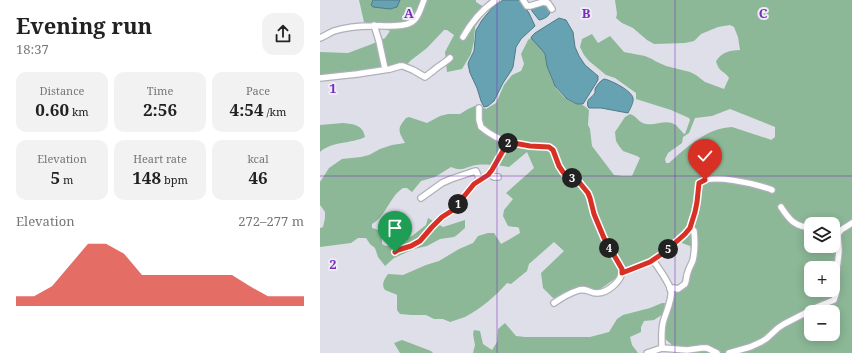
<!DOCTYPE html>
<meta charset="utf-8">
<style>
body{margin:0;font-family:"Noto Serif",serif;background:#f2f2f2;color:#222;height:100vh;display:flex;flex-direction:column;font-size:15px;white-space:nowrap}
*{box-sizing:border-box;margin:0}
p{font-size:13px;color:#767676}
.icon{flex:none;width:22px;height:22px;fill:none;stroke:currentColor;stroke-width:2;stroke-linecap:round;stroke-linejoin:round}
.map{position:relative;flex:1;overflow:hidden}
.side{display:flex;flex-direction:column;background:#fff;width:320px}
.side>*{flex:none}
.fabs{position:absolute;left:484px;top:217px;display:grid;gap:8px}
.fabs a{display:grid;place-items:center;width:36px;height:36px;border-radius:8px;background:#fff;box-shadow:0 2px 10px #0003;font-size:20px}
.pin{position:absolute;display:grid;place-items:center;width:34px;height:34px;color:#fff;margin:-41px -17px;border-radius:50% 50% 50% 0;rotate:-45deg;box-shadow:0 0 4px #0007}
.pin .icon{rotate:45deg}
.km{position:absolute;width:20px;height:20px;margin:-10px;border-radius:50%;background:#222;color:#fff;font-size:11px;line-height:20px;text-align:center}
.round{display:grid;place-items:center;flex:none;width:42px;height:42px;border-radius:12px;background:#f2f2f2}
.overview{display:flex;align-items:center;justify-content:space-between;height:68px;padding:0 16px}
h1{font-size:22px;font-weight:700;line-height:30px}
.figures{display:grid;grid-template-columns:repeat(3,1fr);gap:6px;height:68px;padding:4px 16px}
.figures div{display:grid;align-content:center;border-radius:10px;background:#f2f2f2;text-align:center}
.figures b{font-size:17px;font-weight:700}
.figures small{font-size:11px;font-weight:400}
.figures p{font-size:11px}
.chart{height:112px;padding:8px 16px}
.chart p{display:flex;justify-content:space-between}
.chart svg{width:100%;height:72px;margin-top:4px;fill:#d93025;opacity:.7}
main{display:flex;flex:1;min-height:0}
.map>svg:first-child{display:block}
.forest{fill:#8cb897;fill-rule:evenodd}
.water{fill:#66a2b2;stroke:#507a86}
.lines{fill:none;stroke-linecap:round;stroke-linejoin:round}
.minor-casing{stroke:#b0b0ba;stroke-width:8}
.minor{stroke:#fff;stroke-width:5.5}
.route-casing{stroke:#fff;stroke-width:8}
.route{stroke:#d93025;stroke-width:5}
.grid{fill:none;stroke:#7b2cbf;stroke-width:1;stroke-opacity:0.55}
.grid-label{font-size:13px;text-anchor:middle;font-weight:bold;fill:#7b2cbf;stroke:#edecf7;stroke-width:4;stroke-linejoin:round;paint-order:stroke}
</style>
<main>
<section class="side">
<div class="overview"><div><h1>Evening run</h1><p>18:37</p></div><a class="round"><svg class="icon" aria-label="share" viewBox="0 0 24 24"><path d="M12 15V3M7 8l5-5 5 5M5 13v7h14v-7"/></svg></a></div>
<div class="figures">
<div><p>Distance</p><b>0.60<small> km</small></b></div>
<div><p>Time</p><b>2:56</b></div>
<div><p>Pace</p><b>4:54<small> /km</small></b></div>
</div>
<div class="figures">
<div><p>Elevation</p><b>5<small> m</small></b></div>
<div><p>Heart rate</p><b>148<small> bpm</small></b></div>
<div><p>kcal</p><b>46</b></div>
</div>
<div class="chart"><p><span>Elevation</span>272–277 m</p>
<svg viewBox="0 0 160 44" preserveAspectRatio="none"><path d="M0 44V38L10 38L20 32L30 19L40 6L50 6L60 12L70 25L80 25L90 25L100 25L110 25L120 25L130 32L140 38L150 38L160 38V44z"/></svg>
</div>
</section>
<div class="map">
<svg width="532" height="353" viewBox="0 0 532 353">
<rect width="100%" height="100%" fill="#dfdfe9"/>
<g class="forest">
<path d="M39,0H156V2L167,9L155,27L154,41L151,54L142,69L127,72L125,52L134,35L127,30H124L107,48L90,61L87,65L47,70L0,75V52L28,53L52,44L65,38L70,31L44,22Z"/>
<path d="M295,0H532V353H355L351,344L343,337L346,316L353,290L361,285L367,266L374,256L370,246L354,240L333,257L306,271L279,290L261,293L246,297L233,298L223,288L221,273L244,251L234,242L209,264L207,271L191,284L187,283C176,296 160,309 145,317C140,319 135,320 130,322L123,319H114L106,315H91L80,314L77,310V295L75,294L65,290C61,284 64,280 68,274L83,275L106,265L119,261L139,249L153,243L158,236L168,233H174L181,244L190,239L200,233L199,228L197,227H194L188,226L183,216L184,210L193,199L186,193L214,168L207,152L189,167C178,165 167,164 156,165C145,167 143,172 131,167L115,177L101,181L92,192L87,188H83C80,190 78,192 76,194C68,204 63,218 52,224V228L59,230L62,234V244L66,246L70,245L75,241L83,240L92,236L106,225L108,218L123,227L145,220V228L137,235L134,237L120,239L107,246L94,249L74,258L65,266L58,257L55,248L50,244L46,238H38L31,243L0,247V228L3,227L5,218V212L0,205V182L9,168L22,159L41,157L49,155L60,149L72,145L85,143C78,130 77,129 86,118L89,117L107,123L120,116L128,114H140L148,109L157,105L166,109L176,103L184,85L192,75L201,71L204,64L201,54L208,40L211,38C216,43 223,48 225,55C226,58 226,61 227,64C229,72 232,81 236,88C240,93 246,100 252,102C261,105 262,103 269,110L268,125L270,129L272,146L294,175L302,176H312L320,158L317,156L303,151L299,146L296,141L295,132L305,117L310,114C317,116 317,121 323,123C334,128 346,117 357,126C359,129 361,130 363,133L365,134L370,120L369,118L351,110L316,99V93L295,78L286,75L269,61L264,55L260,47L262,39L272,34L278,43L290,36L304,52L325,56L332,59L335,61L346,66L370,72L376,75L385,82L404,89L409,78C404,70 399,73 396,61C403,51 409,51 420,50L418,37L414,27L410,25L398,27L381,34L374,41L365,43L334,44L327,40L313,28L302,23L296,18L297,14ZM410,109L455,127V137L451,140L449,139L412,127C387,128 367,147 349,163H346L345,159L348,153L362,143L363,137L369,133L375,118L392,116ZM491,224H513V246H491ZM491,268H513V290H491ZM491,312H513V334H491Z"/>
<path d="M23,123C34,124 43,125 45,137C31,144 12,141 0,152V125Z"/>
<path d="M342,303H345L343,314L334,320L324,321L321,327V332L310,337L312,345L318,353H153L155,345L153,334L154,330L160,331L163,344L172,350L177,342L178,329L185,323L196,336L205,337H270L289,332L297,319L303,315L330,308Z"/>
<path d="M82,340L111,351L113,353H80L74,343Z"/>
</g>
<g class="water">
<path d="M53,0H80L77,7L70,9L53,7L51,5Z"/>
<path d="M183,0H200L209,13L215,26L201,39L196,47L193,67L191,71L183,83L174,101L168,106L164,107L161,101L157,88L150,73L148,64L149,61L154,51L156,30L158,27L162,20L173,7Z"/>
<path d="M224,4C235,9 230,18 219,20L212,11L211,8Z"/>
<path d="M239,18L246,20L253,32L255,47L259,56L265,65L278,76V80L263,104H257L247,99L235,86L227,66L225,54L222,50L211,38L212,36L215,33Z"/>
<path d="M284,79C291,80 312,91 313,98C314,102 310,109 308,113L281,108H269L268,107C266,98 271,99 275,93C275,92 275,91 275,89C277,85 280,81 284,79Z"/>
</g>
<g class="lines">
<g class="minor-casing">
<g id="minor">
<path d="M203,0L207,6H210L223,2L228,3L232,9"/>
<path d="M54,25L59,41L65,69"/>
<path d="M143,37C152,21 161,10 176,0"/>
<path d="M0,38C5,36 9,33 14,31C26,27 41,26 53,26C64,25 80,28 90,23C98,20 101,7 104,0"/>
<path d="M0,78L37,74L70,69L80,66H83L93,70L105,77C108,75 110,73 113,71C118,66 125,63 130,58"/>
<path d="M159,108V120L161,127C175,139 192,145 211,146C216,147 224,145 229,147C235,149 238,165 242,171C246,177 253,178 259,182C262,185 265,188 267,192C273,200 273,211 276,221C283,238 293,253 302,269C303,280 288,293 277,293C269,293 268,288 259,290C250,293 241,298 234,303"/>
<path d="M169,174L174,177H178"/>
<path d="M101,198L122,183L131,179L152,172L156,171L160,180"/>
<path d="M461,207C470,221 475,226 491,228"/>
<path d="M75,252L78,250L91,246L100,241L112,227L122,217L133,210L154,184L168,175L172,170L188,142"/>
<path d="M333,260C339,269 347,279 351,290C353,299 345,314 343,323C341,332 342,340 342,348"/>
<path d="M302,273L330,262L345,252L365,234L370,228L375,212L377,202L379,183C391,173 435,184 450,189L452,190"/>
<path d="M350,289L354,288L358,289L365,284C367,280 366,276 368,272C369,267 372,264 373,260C375,251 375,240 374,231L370,227"/>
<path d="M327,353L342,348L367,350L382,348H387L397,353"/>
<path d="M409,353L430,347L441,342L446,339L458,328L464,324L497,307L514,300L516,294V278L519,251L518,234L521,230L532,223"/>
</g>
</g>
<use href="#minor" class="minor"/>
</g>
<g class="lines">
<g class="route-casing">
<path id="route" d="M75,252L78,250L91,246L100,241L112,227L122,217L133,210L154,184L168,175L172,170L188,142L210,146L229,147L233,150L239,166L243,172L246,176L259,182L268,193L270,198L274,214L284,238L302,269V273L330,262L345,252L365,234L370,228L375,212L377,202L379,183L385,180"/>
</g>
<use href="#route" class="route"/>
</g>
<path class="grid" d="M177,0V353M355,0V353M0,176H532"/>
<g class="grid-label">
<text x="89" y="18">A</text>
<text x="266" y="18">B</text>
<text x="443" y="18">C</text>
<text x="13" y="93">1</text>
<text x="13" y="269">2</text>
</g>
</svg>
<div class="fabs">
<a><svg class="icon" aria-label="layers" viewBox="0 0 24 24"><path d="M12 4l9 5-9 5-9-5zM3 14l9 5 9-5"/></svg></a>
<a>+</a>
<a>−</a>
</div>
<div class="pin" style="left:75px;top:252px;background:#1e9e55"><svg class="icon" aria-label="arrive" viewBox="0 0 24 24"><path d="M6 21V4h12l-3 4 3 4H6"/></svg></div>
<div class="pin" style="left:385px;top:180px;background:#d93025"><svg class="icon" aria-label="check" viewBox="0 0 24 24"><path d="M5 12l5 5 9-10"/></svg></div>
<b class="km" style="left:138px;top:204px">1</b>
<b class="km" style="left:188px;top:143px">2</b>
<b class="km" style="left:252px;top:178px">3</b>
<b class="km" style="left:289px;top:248px">4</b>
<b class="km" style="left:348px;top:249px">5</b>
</div>
</main>
